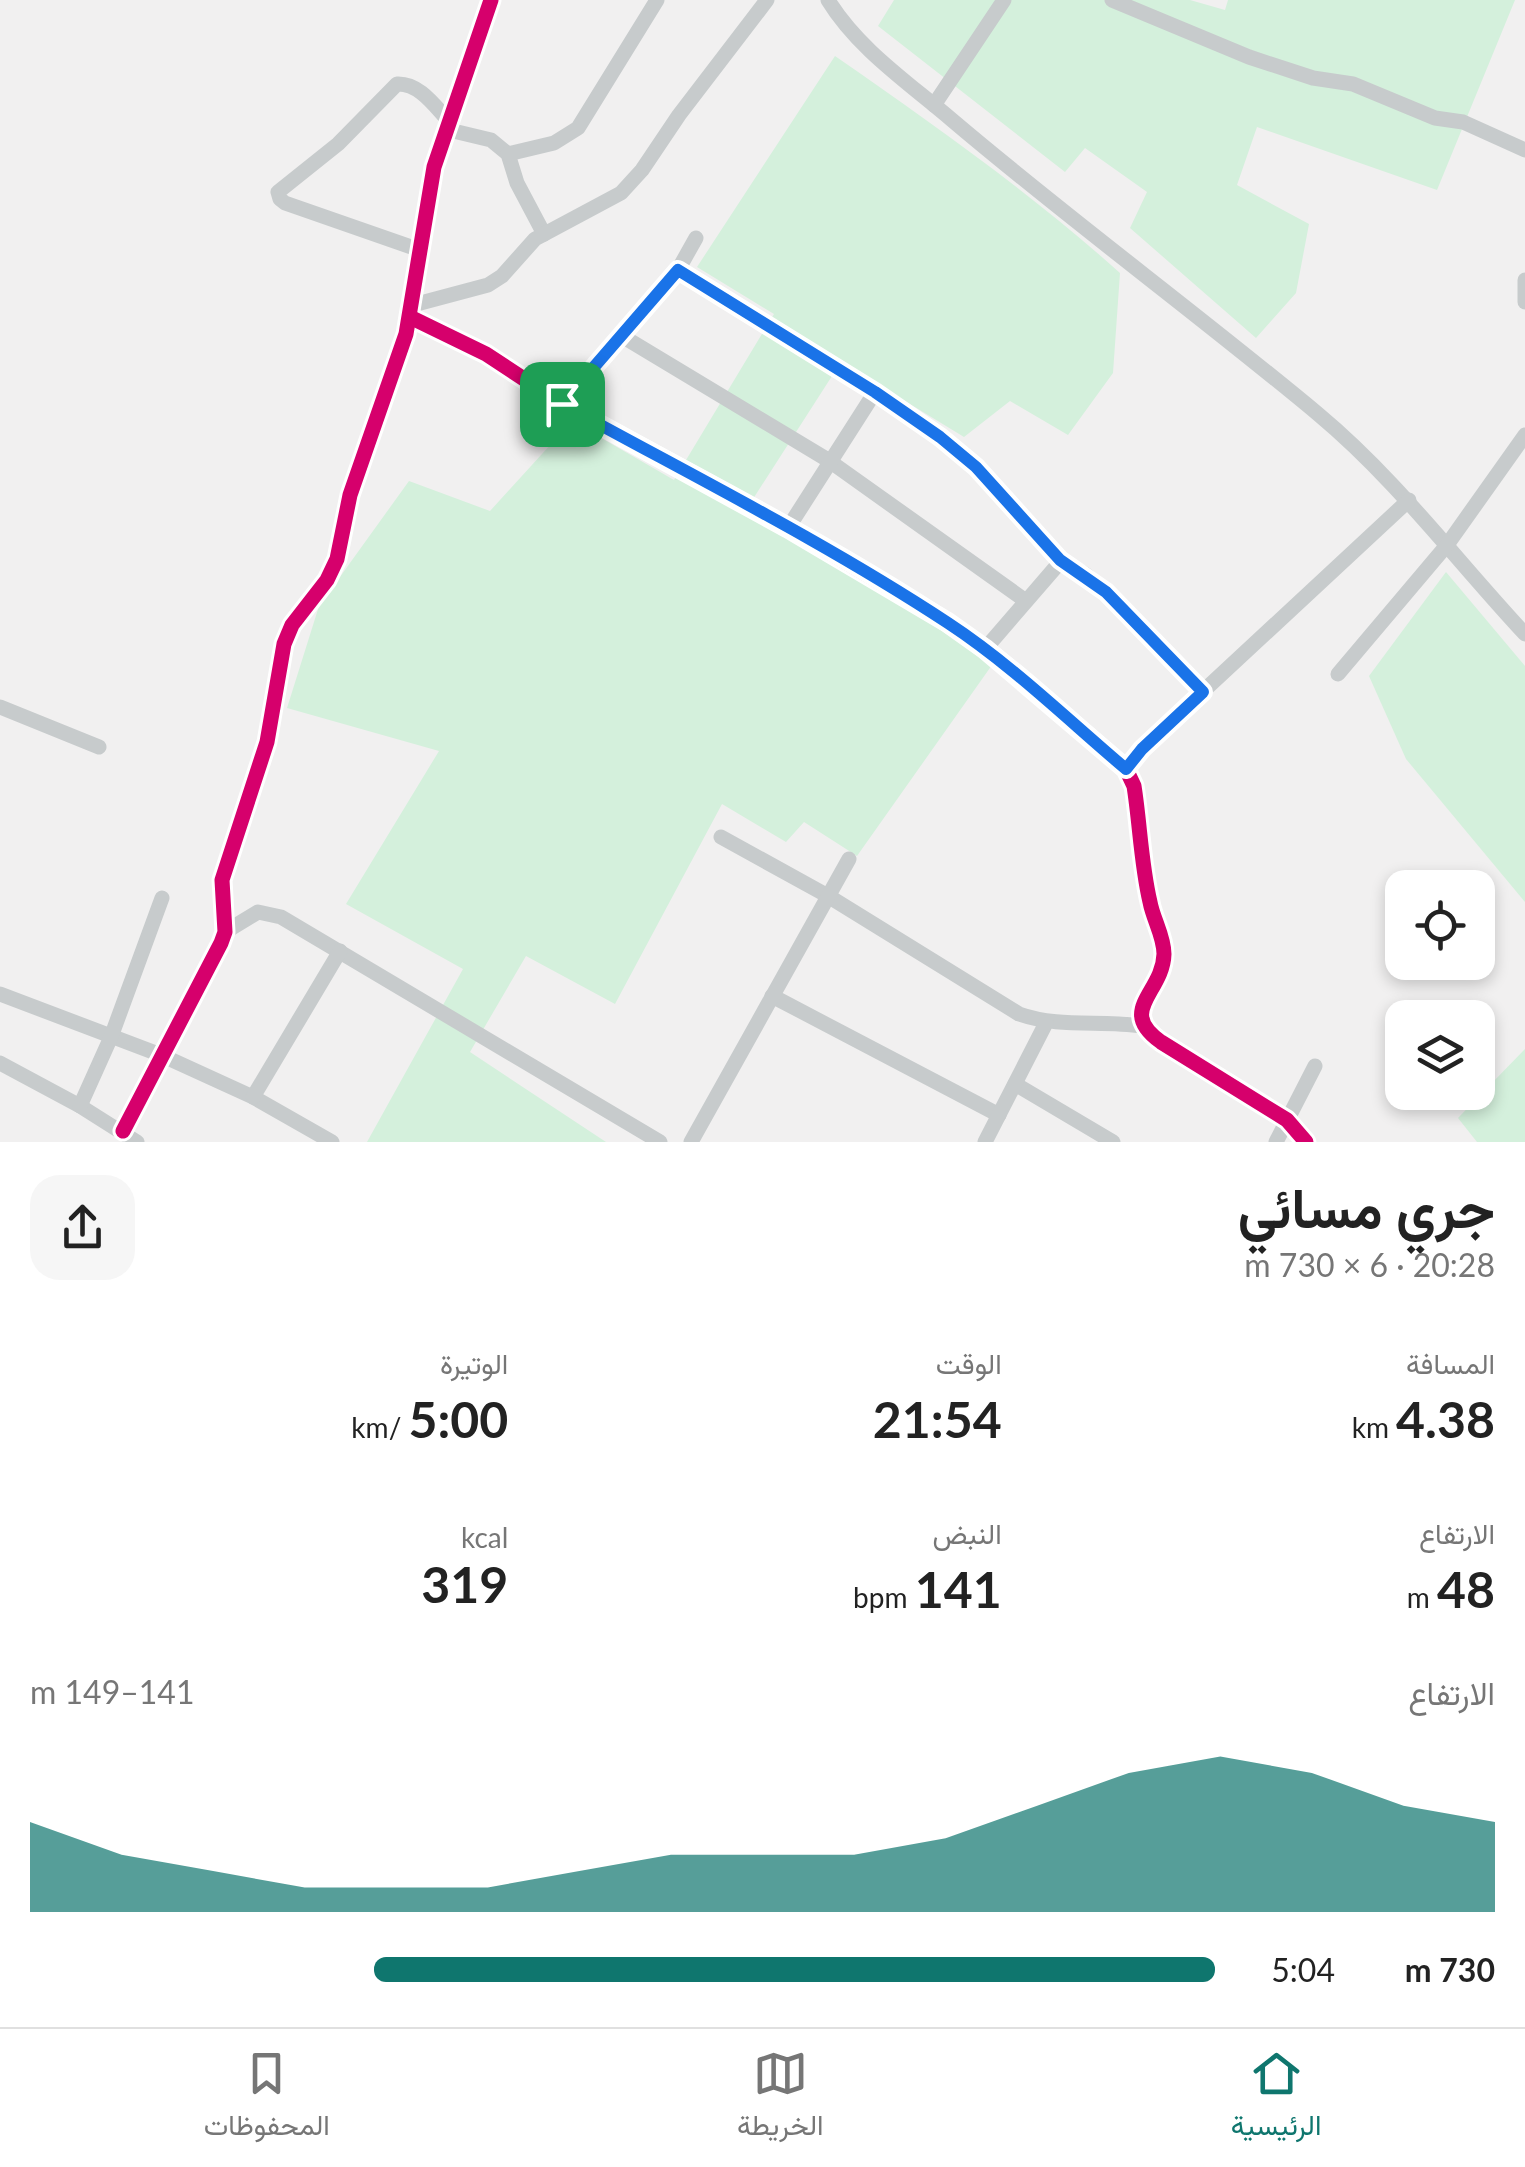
<!DOCTYPE html>
<html lang="ar">
<meta charset="utf-8">
<style>
body{margin:0;font-family:Lato,Vazirmatn,sans-serif;background:#f6f6f6;color:#222;direction:rtl;height:100vh;display:flex;flex-direction:column;font-size:38px;white-space:nowrap}
*{box-sizing:border-box;margin:0}
p{font-size:32px;color:#767676}
.icon{flex:none;width:55px;height:55px;fill:none;stroke:currentColor;stroke-width:2;stroke-linecap:round;stroke-linejoin:round}
.map{position:relative;height:1142px;overflow:hidden;direction:ltr}
.sheet{display:flex;flex-direction:column;background:#fff;flex:1}
.sheet>*{flex:none}
.buttons{position:absolute;left:1385px;top:870px;display:grid;gap:20px}
.buttons a{display:grid;place-items:center;width:110px;height:110px;border-radius:20px;background:#fff;box-shadow:0 5px 15px #0003;font-size:50px}
.pin{position:absolute;display:grid;place-items:center;width:85px;height:85px;color:#fff;margin:-42px;border-radius:20px;box-shadow:0 5px 15px #0006}
.round{display:grid;place-items:center;flex:none;width:105px;height:105px;border-radius:30px;background:#f6f6f6}
.head{display:flex;align-items:center;justify-content:space-between;height:170px;padding:0 30px}
h1{font-size:55px;font-weight:700;line-height:75px}
.metrics{display:grid;grid-template-columns:repeat(3,1fr);gap:15px;height:170px;padding:10px 30px}
.metrics div{display:grid;align-content:center}
.metrics b{font-size:50px;font-weight:700}
.metrics small{font-size:28px;font-weight:400}
.metrics p{font-size:28px}
.chart{height:280px;padding:20px 30px}
.chart p{display:flex;justify-content:space-between}
.chart svg{width:100%;height:180px;margin-top:10px;fill:#0f766e;opacity:.7}
ul{padding:0 30px;list-style:none;font-size:32px}
li{display:grid;grid-template-columns:160px 120px 1fr;align-items:center;height:75px}
li i{height:25px;border-radius:12px;background:#0f766e}
.menu{display:flex;justify-content:space-around;align-items:center;height:140px;border-top:2px solid #e0e0e0;background:#fff;font-size:28px;color:#767676}
.menu a{display:grid;justify-items:center;gap:5px}
.menu .current{color:#0f766e}
.map>svg:first-child{display:block}
.green{fill:#d4f0dc}
.lines{fill:none;stroke-linecap:round;stroke-linejoin:round}
.street{stroke:#c7cbcc;stroke-width:15}
.cycleway-casing{stroke:#fff;stroke-width:21}
.cycleway{stroke:#d6006c;stroke-width:15}
.route-casing{stroke:#fff;stroke-width:20}
.route{stroke:#1a73e8;stroke-width:12}
</style>
<div class="map">
<svg width="1525" height="1142" viewBox="0 0 1525 1142">
<rect width="100%" height="100%" fill="#f1f0f0"/>
<g class="green">
<path d="M894,0H1190L1225,10L1228,0H1515L1437,190L1257,127L1237,185L1309,224L1296,293L1256,338L1130,228L1147,192L1085,148L1065,172L878,26Z"/>
<path d="M835,56C933,124 1031,193 1120,273L1113,373L1068,435L1010,401L964,437L841,362L744,513L933,623L992,665L857,856L804,822L786,842L722,804L615,1004L526,956L470,1052L606,1142H367L463,969L346,904L439,751L287,708L319,606L409,481L490,511L572,421L674,480L774,314L697,267Z"/>
<path d="M1446,572L1525,666V902L1406,759L1369,676Z"/>
<path d="M1525,1049V1142H1477L1458,1118Z"/>
</g>
<g class="lines">
<g class="street">
<path d="M828,0C858,49 909,83 952,120C1071,221 1198,314 1318,414C1396,479 1456,560 1525,634"/>
<path d="M1112,0L1249,57L1313,78L1353,84L1435,118L1463,122L1525,150"/>
<path d="M934,105L1004,0"/>
<path d="M445,129L491,140L508,154L517,183L544,234"/>
<path d="M508,154L554,143L578,128L657,0"/>
<path d="M420,250L285,203L280,199L278,192L338,144L397,84C419,83 434,105 448,120"/>
<path d="M678,270L875,392L941,437L976,467L1061,561L1085,574L1106,592L1203,692"/>
<path d="M1525,280V302"/>
<path d="M413,305L488,285L502,276L535,239L621,193L642,170L679,115L767,0"/>
<path d="M410,317L486,354L562,404L788,528L947,622L985,649L1126,769L1134,786C1140,824 1141,864 1150,902C1153,919 1164,936 1164,954C1163,993 1116,1010 1161,1042L1287,1120L1306,1142"/>
<path d="M622,336L828,460L1026,601"/>
<path d="M562,404L678,270L696,238"/>
<path d="M788,528L875,392"/>
<path d="M985,649L1061,561"/>
<path d="M1338,674L1447,545L1525,435"/>
<path d="M0,707L99,747"/>
<path d="M1126,769L1141,749L1409,500"/>
<path d="M721,837L828,896L1019,1014C1059,1028 1100,1020 1142,1026"/>
<path d="M225,932L258,912L281,917L660,1142"/>
<path d="M0,994L161,1055L253,1097L332,1142"/>
<path d="M772,996L999,1115"/>
<path d="M0,1063L80,1106L137,1142"/>
<path d="M1015,1084L1113,1142"/>
<path d="M253,1097L340,951"/>
<path d="M80,1106L111,1037L162,898"/>
<path d="M123,1131L221,943L225,932L222,880L267,742L284,644L292,625L327,580L337,559L350,495L406,334L434,167L491,0"/>
<path d="M691,1142L849,859"/>
<path d="M985,1142L1046,1023"/>
<path d="M1276,1142L1315,1066"/>
</g>
<g class="cycleway-casing">
<g id="cycleway">
<path d="M410,317L486,354L562,404L788,528L947,622L985,649L1126,769L1134,786C1140,824 1141,864 1150,902C1153,919 1164,936 1164,954C1163,993 1116,1010 1161,1042L1287,1120L1306,1142"/>
<path d="M123,1131L221,943L225,932L222,880L267,742L284,644L292,625L327,580L337,559L350,495L406,334L434,167L491,0"/>
</g>
</g>
<use href="#cycleway" class="cycleway"/>
</g>
<g class="lines">
<g class="route-casing">
<path id="route" d="M678,270L875,392L940,437L976,467L1060,560L1106,592L1203,692L1142,749L1126,769C1068,720 1012,665 948,623C825,542 691,475 562,404Z"/>
</g>
<use href="#route" class="route"/>
</g>
</svg>
<div class="buttons">
<a><svg class="icon" aria-label="locate" viewBox="0 0 24 24"><circle cx="12" cy="12" r="6"/><path d="M12 2v4M12 18v4M2 12h4M18 12h4"/></svg></a>
<a><svg class="icon" aria-label="layers" viewBox="0 0 24 24"><path d="M12 4l9 5-9 5-9-5zM3 14l9 5 9-5"/></svg></a>
</div>
<div class="pin" style="left:562px;top:404px;background:#1e9e55"><svg class="icon" aria-label="arrive" viewBox="0 0 24 24"><path d="M6 21V4h12l-3 4 3 4H6"/></svg></div>
</div>
<section class="sheet">
<div class="head"><div><h1>جري مسائي</h1><p>20:28 · 6 × 730 m</p></div><a class="round"><svg class="icon" aria-label="share" viewBox="0 0 24 24"><path d="M12 15V3M7 8l5-5 5 5M5 13v7h14v-7"/></svg></a></div>
<div class="metrics">
<div><p>المسافة</p><b>4.38<small> km</small></b></div>
<div><p>الوقت</p><b>21:54</b></div>
<div><p>الوتيرة</p><b>5:00<small> /km</small></b></div>
</div>
<div class="metrics">
<div><p>الارتفاع</p><b>48<small> m</small></b></div>
<div><p>النبض</p><b>141<small> bpm</small></b></div>
<div><p>kcal</p><b>319</b></div>
</div>
<div class="chart"><p><span>الارتفاع</span>141–149 m</p>
<svg viewBox="0 0 160 44" preserveAspectRatio="none"><path d="M0 44V22L10 30L20 34L30 38L40 38L50 38L60 34L70 30L80 30L90 30L100 26L110 18L120 10L130 6L140 10L150 18L160 22V44z"/></svg>
</div>
<ul>
<li><b>730 m</b>5:04<i style="width:71%"></i></li>
</ul>
</section>
<nav class="menu">
<a class="current"><svg class="icon" aria-label="home" viewBox="0 0 24 24"><path d="M3 11l9-7 9 7M6 9v11h12V9"/></svg>الرئيسية</a>
<a><svg class="icon" aria-label="map" viewBox="0 0 24 24"><path d="M3 6l6-2 6 2 6-2v14l-6 2-6-2-6 2zM9 4v14M15 6v14"/></svg>الخريطة</a>
<a><svg class="icon" aria-label="saved" viewBox="0 0 24 24"><path d="M7 4h10v16l-5-4-5 4z"/></svg>المحفوظات</a>
</nav>
